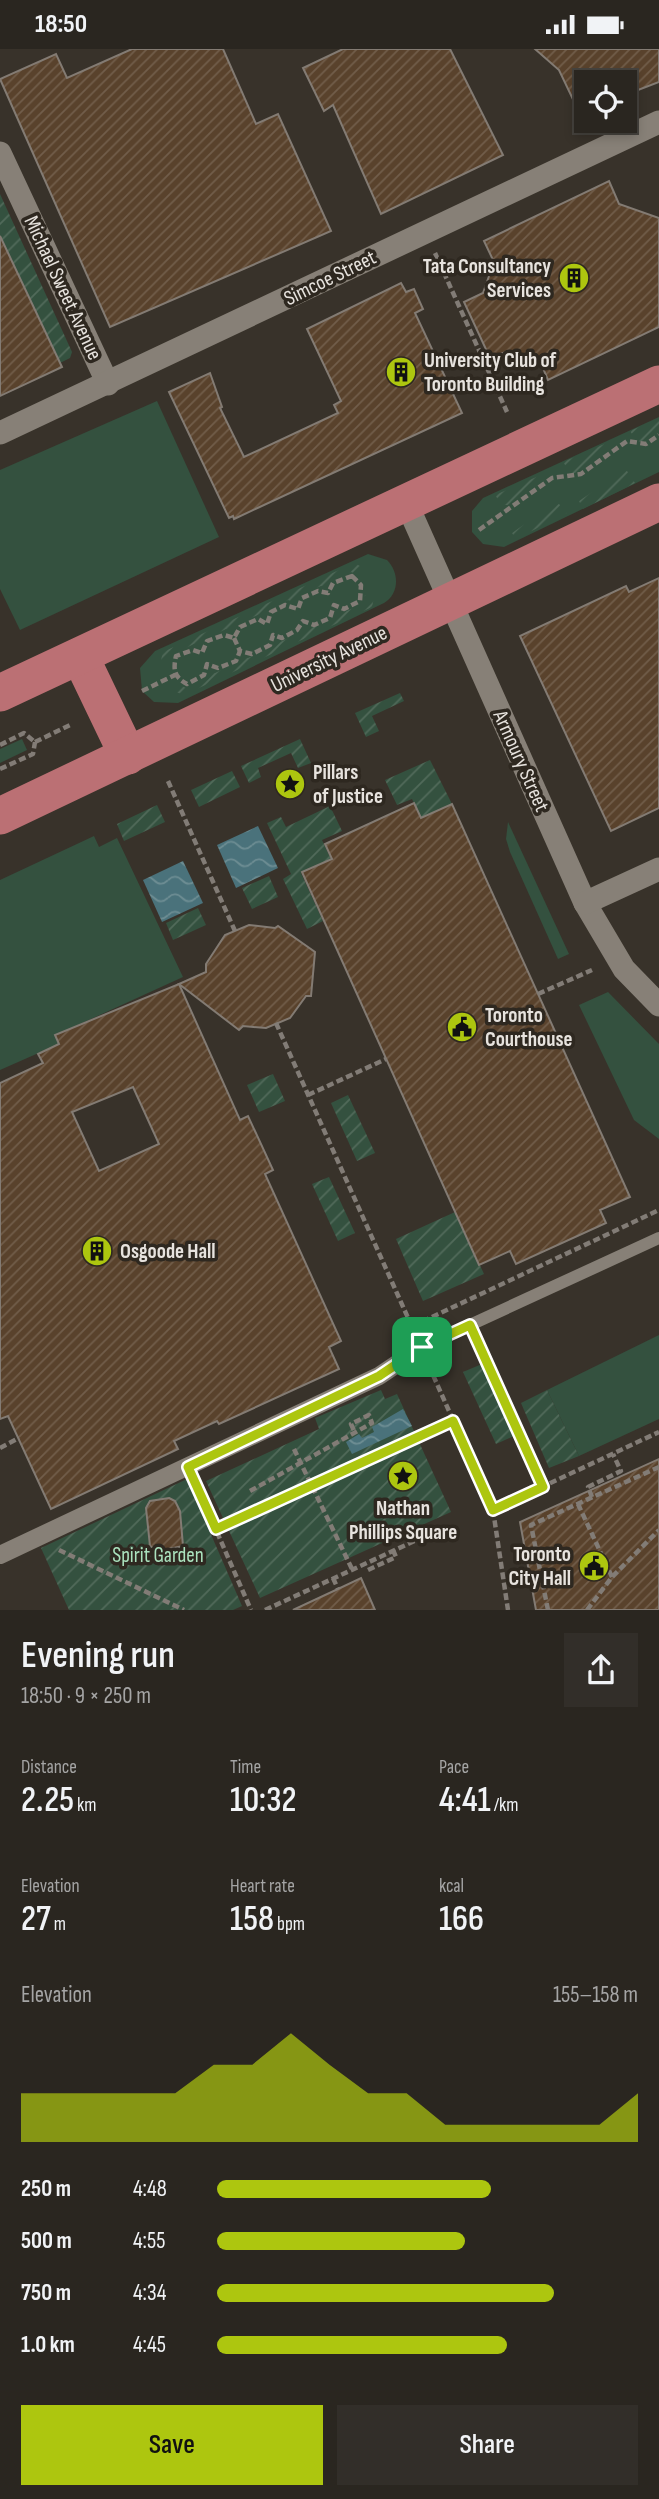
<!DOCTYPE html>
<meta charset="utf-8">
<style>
body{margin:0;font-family:"Sofia Sans Condensed",sans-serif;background:#322e29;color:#f1f3f6;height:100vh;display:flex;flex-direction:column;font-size:26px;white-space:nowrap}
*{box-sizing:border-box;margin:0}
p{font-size:23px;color:#a5a5a5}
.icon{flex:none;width:38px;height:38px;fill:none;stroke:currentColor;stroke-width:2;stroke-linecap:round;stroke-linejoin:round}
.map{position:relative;height:1561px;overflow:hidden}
.sheet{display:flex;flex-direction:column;background:#2a2620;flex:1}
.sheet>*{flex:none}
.controls{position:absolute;left:574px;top:21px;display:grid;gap:14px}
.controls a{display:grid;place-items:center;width:63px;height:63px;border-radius:0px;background:#2a2620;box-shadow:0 4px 10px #0003,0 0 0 2px #46433e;font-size:35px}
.pin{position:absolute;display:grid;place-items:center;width:60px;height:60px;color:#fff;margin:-30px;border-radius:14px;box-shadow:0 4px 10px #0006}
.round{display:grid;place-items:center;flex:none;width:74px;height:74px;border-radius:0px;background:#322e29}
.headline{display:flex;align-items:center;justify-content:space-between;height:119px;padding:0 21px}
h1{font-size:38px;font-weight:600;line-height:52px}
.metrics{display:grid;grid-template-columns:repeat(3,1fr);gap:10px;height:119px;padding:7px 21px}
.metrics div{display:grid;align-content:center}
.metrics b{font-size:35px;font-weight:600}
.metrics small{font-size:19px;font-weight:400}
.metrics p{font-size:19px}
.chart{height:196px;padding:14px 21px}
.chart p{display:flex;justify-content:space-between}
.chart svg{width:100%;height:126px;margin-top:7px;fill:#adc60f;opacity:.7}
.button{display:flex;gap:14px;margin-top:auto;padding:14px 21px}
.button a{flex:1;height:80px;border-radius:0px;background:#adc60f;color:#111;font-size:28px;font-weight:600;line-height:80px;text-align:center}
.button a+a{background:#322e29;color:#f1f3f6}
ul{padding:0 21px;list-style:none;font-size:23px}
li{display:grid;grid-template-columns:112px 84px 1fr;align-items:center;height:52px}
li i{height:18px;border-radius:9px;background:#adc60f}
.status{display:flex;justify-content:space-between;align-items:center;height:49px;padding:0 35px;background:#2a2620;direction:ltr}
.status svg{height:19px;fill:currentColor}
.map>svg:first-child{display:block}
.green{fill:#34513f}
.garden{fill:url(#garden-furrows)}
.water{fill:url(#water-waves)}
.building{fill:url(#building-hatch);stroke:#837b73;stroke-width:2;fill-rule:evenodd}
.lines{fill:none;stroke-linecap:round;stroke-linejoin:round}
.path{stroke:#827c76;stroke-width:4.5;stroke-dasharray:7 3.5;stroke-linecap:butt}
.service{stroke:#878077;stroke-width:12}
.pedestrian{stroke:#878077;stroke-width:18}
.minor{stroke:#878077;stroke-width:23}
.primary{stroke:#bb7074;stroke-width:37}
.route-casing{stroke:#fff;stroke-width:14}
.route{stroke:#adc60f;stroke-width:9}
.labels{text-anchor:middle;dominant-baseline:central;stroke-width:7;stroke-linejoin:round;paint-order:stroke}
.poi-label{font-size:21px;font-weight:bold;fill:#e7e3de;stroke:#2e2820;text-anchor:start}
.street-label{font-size:21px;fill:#e7e3de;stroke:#2e2820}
.park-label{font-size:21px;fill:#abe2be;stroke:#2e2820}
</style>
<div class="status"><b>18:50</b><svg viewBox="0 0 49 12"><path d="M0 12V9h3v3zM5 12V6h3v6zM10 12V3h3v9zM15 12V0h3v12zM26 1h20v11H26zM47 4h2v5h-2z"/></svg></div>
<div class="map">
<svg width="659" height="1561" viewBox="0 0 659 1561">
<defs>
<pattern id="garden-furrows" width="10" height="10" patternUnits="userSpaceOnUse" patternTransform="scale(1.75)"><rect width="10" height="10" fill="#34513f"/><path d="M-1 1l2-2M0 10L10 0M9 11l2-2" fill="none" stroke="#516a5a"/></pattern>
<pattern id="water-waves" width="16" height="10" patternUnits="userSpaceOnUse" patternTransform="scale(1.75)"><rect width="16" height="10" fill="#4a727b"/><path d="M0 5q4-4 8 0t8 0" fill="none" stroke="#6d8d93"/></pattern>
<pattern id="building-hatch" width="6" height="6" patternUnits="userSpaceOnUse" patternTransform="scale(1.75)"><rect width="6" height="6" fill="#59422c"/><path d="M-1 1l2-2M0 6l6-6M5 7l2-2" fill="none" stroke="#715d4a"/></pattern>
</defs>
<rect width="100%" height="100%" fill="#38322a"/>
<g class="green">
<path d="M157,352L219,488L20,581L0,540V421Z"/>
<path d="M659,368V423L504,498L483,495L472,483V462L483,449Z"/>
<path d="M368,505L387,511C399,523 400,544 384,554L178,654L154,653L142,642L140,619L155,602Z"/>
<path d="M22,690L27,701L0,714V700Z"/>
<path d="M508,773L569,905L558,910L510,803L506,790Z"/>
<path d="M94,787L99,798L117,789L183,928L56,986L59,995L0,1021V831Z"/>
<path d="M608,943L659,995V1090L634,1071L579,956Z"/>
<path d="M659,1286V1370L579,1407L547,1341Z"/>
</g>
<g class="garden">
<path d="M0,145L72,303L70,309L60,314L0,187Z"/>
<path d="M659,369V381L643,393L637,392L630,382Z"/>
<path d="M616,390L618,394L576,424H571L563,413Z"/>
<path d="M623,422H627L635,434L583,460L579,452Z"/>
<path d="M548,423L550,426L508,456H502L495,446Z"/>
<path d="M553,455H559L567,464L516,490L512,484Z"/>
<path d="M354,514L362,518L358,526L351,523L330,532L328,539L321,537L299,546L295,554L288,551L269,561L267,567L260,565L235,576L232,582L226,580L202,592L200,597L194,595L171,606L168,614L161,611L163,603Z"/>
<path d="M365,546L374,549L372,558L184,646L176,643L178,635L186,639L206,628L209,622L215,624L239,613L241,607L248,609L273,597L275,590L280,593L301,584L304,577L311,579L333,569L336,562L342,564L363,555Z"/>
<path d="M400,644L404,652L372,667L379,682L366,688L355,664Z"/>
<path d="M300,690L311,714L298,719L291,704L258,719L261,728L249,734L241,717Z"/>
<path d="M430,711L452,755L421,769L412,750L397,756L385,731Z"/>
<path d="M232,722L240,738L199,758L191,741Z"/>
<path d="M157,756L165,773L124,792L117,775Z"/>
<path d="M330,757L342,782L322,791L331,810L301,824L323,872L307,880L283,830L291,825L267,774L281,768L286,778Z"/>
<path d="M269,827L278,848L252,860L242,839Z"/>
<path d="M198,859L206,876L173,891L166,874Z"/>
<path d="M273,1025L285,1052L259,1063L247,1036Z"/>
<path d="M348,1046L375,1104L357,1112L331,1054Z"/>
<path d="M329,1128L355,1184L338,1192L312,1135Z"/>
<path d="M455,1163L484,1225L423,1252L396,1190Z"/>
<path d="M482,1315L514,1387L496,1395L463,1323Z"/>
<path d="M381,1341L385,1350L397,1345L451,1463L260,1549L206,1432L319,1380L315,1369Z"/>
<path d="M547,1341L579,1407L549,1419L521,1354Z"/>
<path d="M187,1430L242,1557L233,1561H69L41,1499Z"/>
</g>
<g class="water">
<path d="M258,777L278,819L236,839L217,796Z"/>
<path d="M183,812L203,854L162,873L143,831Z"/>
<path d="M403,1360L412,1377L352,1405L346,1393L359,1385L362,1389L374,1383L372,1378Z"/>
</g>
<g class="building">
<path d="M132,0H223L256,75L278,65L331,182L110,278L0,30L56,5L67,29Z"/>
<path d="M343,0H450L503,106L381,165L333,56L324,62L303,19Z"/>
<path d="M535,0H659V33L625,46V33H586V60L579,63L559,21Z"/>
<path d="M609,132L619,155L659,169V278L548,331L540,312L508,302L490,309L464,253L483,244L494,213L484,192Z"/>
<path d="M0,187L62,318L0,347Z"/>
<path d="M401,234L406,243L414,240L423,260L415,264L462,364L234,470L233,467L229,469L169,343L210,324L222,358L220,359L244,408L338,364L334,356L341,352L307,280Z"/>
<path d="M659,529V759L611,782L520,587L626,537L629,543Z"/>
<path d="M414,754L421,769L452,755L630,1148L600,1161L606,1174L516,1215L510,1202L479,1216L302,823L332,810L325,795Z"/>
<path d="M249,876L275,879L278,877L315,903L311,947H306L290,969L266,979L243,977L239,981L179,935L206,923V915L225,886Z"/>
<path d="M179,935L240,1071L248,1067L273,1121L265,1125L341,1292L329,1298L339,1320L219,1375L217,1372L174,1392L178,1400L51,1460L8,1367L0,1370V1034L43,1014L38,1005L59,995L55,986ZM133,1038L159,1095L99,1122L72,1063Z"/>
<path d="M659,1410V1561H536L520,1473Z"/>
<path d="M169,1449L175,1452L180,1462L183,1497L159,1502L150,1497L146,1459L150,1452Z"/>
<path d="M361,1529L375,1561H293L338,1540Z"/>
</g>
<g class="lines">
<g class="path">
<path d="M435,204L507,363"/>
<path d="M479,481L552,429L581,425L627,392L646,395L659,386"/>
<path d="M352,527L361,536L360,552L344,560L334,556L330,569L314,576L303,572L297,581L282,589L273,586L270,596L252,605L240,602L236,612L218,619L207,615L204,626L187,635C174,628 173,621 176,607L193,601L202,604L207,592L224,586L234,589L240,578L258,570L267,575L271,563L285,556L298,560L302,549L318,542L328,544L333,534Z"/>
<path d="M234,589L240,602"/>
<path d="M142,642L175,626"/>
<path d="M35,693L70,676"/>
<path d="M0,696L24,684L35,693"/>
<path d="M0,720L33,705L35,693"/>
<path d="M168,732L235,882"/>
<path d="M538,945L592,921"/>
<path d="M276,974L413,1280"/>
<path d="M308,1046L386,1010"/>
<path d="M413,1277L659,1161"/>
<path d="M478,1293L543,1438"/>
<path d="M429,1317L493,1461L659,1383"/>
<path d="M0,1399L19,1389"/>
<path d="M294,1400L352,1520"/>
<path d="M196,1435L251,1561"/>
<path d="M250,1442L372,1374L369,1366L351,1375L355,1384"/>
<path d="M592,1448L588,1438L621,1422L613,1405"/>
<path d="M578,1455L612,1528"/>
<path d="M493,1461L508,1561"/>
<path d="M216,1480L453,1372"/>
<path d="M59,1501L184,1561"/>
<path d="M368,1521L396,1508L393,1501"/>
<path d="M333,1529L338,1540"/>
<path d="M265,1561L434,1483"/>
<path d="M548,1561L531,1476L659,1418"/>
<path d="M587,1561L612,1528L659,1481"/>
</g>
<path class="service" d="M422,1298L659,1189"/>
<path class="pedestrian" d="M0,1506L379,1327L422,1298"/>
<g class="minor">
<path d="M0,104L108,335"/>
<path d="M0,384L659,73"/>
<path d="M406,453L585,854L624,920L659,956"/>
<path d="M585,854L659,820"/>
</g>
<g class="primary">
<path d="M80,607L128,707"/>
<path d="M0,644L659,335"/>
<path d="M0,767L659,453"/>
</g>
</g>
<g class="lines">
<g class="route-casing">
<path id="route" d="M470,1276L543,1438L493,1461L453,1372L216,1480L188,1418L379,1327L422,1298Z"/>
</g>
<use href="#route" class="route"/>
</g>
<defs>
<g id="building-disc" transform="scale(1.575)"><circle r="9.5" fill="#adc60f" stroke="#2e2820"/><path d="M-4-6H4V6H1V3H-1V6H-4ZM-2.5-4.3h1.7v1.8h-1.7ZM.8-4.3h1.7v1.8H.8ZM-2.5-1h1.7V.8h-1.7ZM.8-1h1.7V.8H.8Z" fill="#111"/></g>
<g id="sight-disc" transform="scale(1.575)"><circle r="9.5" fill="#adc60f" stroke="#2e2820"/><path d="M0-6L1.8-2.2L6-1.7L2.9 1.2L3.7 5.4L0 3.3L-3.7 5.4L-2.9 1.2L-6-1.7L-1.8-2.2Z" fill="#111"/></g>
<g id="civic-disc" transform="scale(1.575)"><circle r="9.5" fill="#adc60f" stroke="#2e2820"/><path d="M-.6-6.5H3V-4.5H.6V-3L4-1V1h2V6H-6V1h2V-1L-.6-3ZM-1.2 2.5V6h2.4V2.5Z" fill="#111"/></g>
</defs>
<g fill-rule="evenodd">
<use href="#building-disc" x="574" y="229"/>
<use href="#building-disc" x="401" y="323"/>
<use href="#sight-disc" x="290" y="735"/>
<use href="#civic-disc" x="462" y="978"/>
<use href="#building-disc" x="97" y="1202"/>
<use href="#sight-disc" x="403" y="1427"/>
<use href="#civic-disc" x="594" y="1517"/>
</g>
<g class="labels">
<g class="poi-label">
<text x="551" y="217" text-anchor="end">Tata Consultancy<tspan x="551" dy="24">Services</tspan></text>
<text x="424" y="311">University Club of<tspan x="424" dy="24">Toronto Building</tspan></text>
<text x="313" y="723">Pillars<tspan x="313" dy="24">of Justice</tspan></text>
<text x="485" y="966">Toronto<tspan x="485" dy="24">Courthouse</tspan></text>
<text x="120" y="1202">Osgoode Hall</text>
<text x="403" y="1459" text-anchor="middle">Nathan<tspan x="403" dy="24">Phillips Square</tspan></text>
<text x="571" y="1505" text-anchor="end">Toronto<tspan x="571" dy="24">City Hall</tspan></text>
</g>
<g class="street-label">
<text transform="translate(330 229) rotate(-26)">Simcoe Street</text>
<text transform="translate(63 239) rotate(65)">Michael Sweet Avenue</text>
<text transform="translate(329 610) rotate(-26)">University Avenue</text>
<text transform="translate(521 712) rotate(66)">Armoury Street</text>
</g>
<g class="park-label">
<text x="158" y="1506">Spirit Garden</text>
</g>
</g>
</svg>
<div class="controls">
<a><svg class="icon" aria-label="locate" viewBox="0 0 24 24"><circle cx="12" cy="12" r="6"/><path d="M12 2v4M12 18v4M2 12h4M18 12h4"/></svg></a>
</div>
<div class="pin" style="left:422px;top:1298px;background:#1e9e55"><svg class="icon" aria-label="arrive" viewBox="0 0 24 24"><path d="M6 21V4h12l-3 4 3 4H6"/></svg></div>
</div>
<section class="sheet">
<div class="headline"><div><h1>Evening run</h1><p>18:50 · 9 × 250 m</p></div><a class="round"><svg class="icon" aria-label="share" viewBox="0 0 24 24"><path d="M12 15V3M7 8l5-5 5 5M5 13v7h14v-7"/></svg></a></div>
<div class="metrics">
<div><p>Distance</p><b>2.25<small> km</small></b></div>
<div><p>Time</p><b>10:32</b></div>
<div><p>Pace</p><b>4:41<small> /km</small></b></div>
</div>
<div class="metrics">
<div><p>Elevation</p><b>27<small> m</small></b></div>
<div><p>Heart rate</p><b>158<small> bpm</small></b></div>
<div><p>kcal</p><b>166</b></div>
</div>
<div class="chart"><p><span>Elevation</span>155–158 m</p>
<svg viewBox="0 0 160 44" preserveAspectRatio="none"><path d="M0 44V27L10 27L20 27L30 27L40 27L50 17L60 17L70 6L80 17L90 27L100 27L110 38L120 38L130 38L140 38L150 38L160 27V44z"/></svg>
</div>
<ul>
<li><b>250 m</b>4:48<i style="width:65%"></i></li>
<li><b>500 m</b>4:55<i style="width:59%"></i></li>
<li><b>750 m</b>4:34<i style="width:80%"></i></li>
<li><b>1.0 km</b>4:45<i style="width:69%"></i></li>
</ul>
<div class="button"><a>Save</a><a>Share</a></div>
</section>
